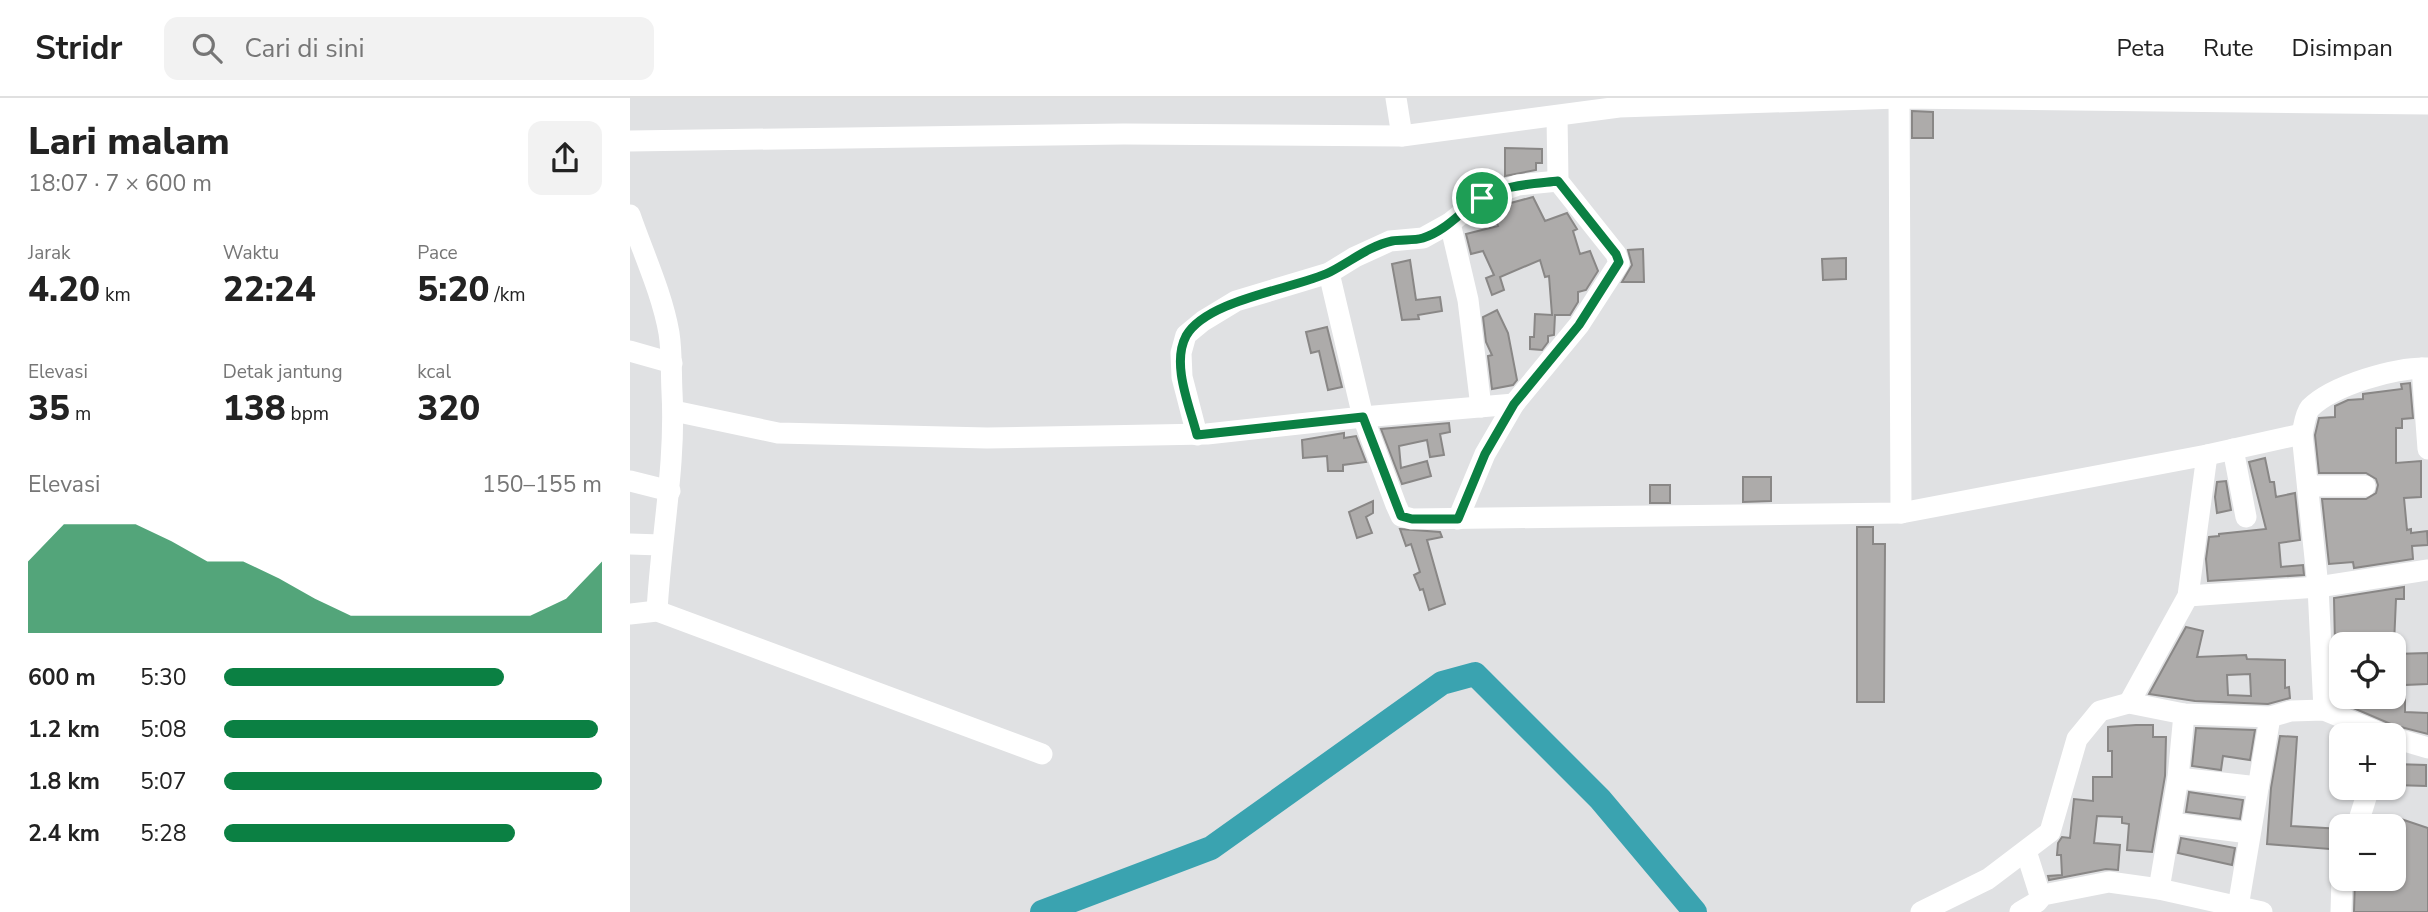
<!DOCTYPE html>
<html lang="id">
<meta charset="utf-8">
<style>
body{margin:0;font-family:"Nunito Sans",sans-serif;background:#f2f2f2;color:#222;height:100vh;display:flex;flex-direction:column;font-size:26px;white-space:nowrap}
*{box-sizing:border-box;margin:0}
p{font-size:23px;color:#767676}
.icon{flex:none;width:38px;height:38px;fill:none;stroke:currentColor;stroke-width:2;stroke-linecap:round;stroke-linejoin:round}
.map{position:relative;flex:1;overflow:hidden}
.side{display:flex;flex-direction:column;background:#fff;width:630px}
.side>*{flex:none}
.controls{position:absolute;left:1699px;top:534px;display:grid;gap:14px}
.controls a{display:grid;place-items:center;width:77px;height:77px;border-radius:14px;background:#fff;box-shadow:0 2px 5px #0004;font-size:35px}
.pin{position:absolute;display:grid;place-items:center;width:60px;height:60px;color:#fff;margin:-30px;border:4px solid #fff;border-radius:50%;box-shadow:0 2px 7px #0007}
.round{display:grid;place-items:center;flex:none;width:74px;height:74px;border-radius:14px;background:#f2f2f2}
.overview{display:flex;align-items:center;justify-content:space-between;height:119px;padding:0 28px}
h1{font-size:38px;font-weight:800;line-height:52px}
.figures{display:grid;grid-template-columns:repeat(3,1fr);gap:10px;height:119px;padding:7px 28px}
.figures div{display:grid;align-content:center}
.figures b{font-size:35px;font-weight:800}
.figures small{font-size:19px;font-weight:400}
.figures p{font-size:19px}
.chart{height:196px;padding:14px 28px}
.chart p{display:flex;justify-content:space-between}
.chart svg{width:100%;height:126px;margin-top:7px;fill:#0b8043;opacity:.7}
ul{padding:0 28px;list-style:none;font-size:23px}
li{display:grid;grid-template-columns:112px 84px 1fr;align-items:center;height:52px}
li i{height:18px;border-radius:9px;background:#0b8043}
header{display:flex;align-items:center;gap:42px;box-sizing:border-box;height:98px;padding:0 35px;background:#fff;border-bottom:2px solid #e0e0e0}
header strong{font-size:33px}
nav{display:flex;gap:38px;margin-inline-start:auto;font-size:24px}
.search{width:490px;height:63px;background:#f2f2f2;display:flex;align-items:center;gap:18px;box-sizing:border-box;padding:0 24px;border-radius:14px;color:#767676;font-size:26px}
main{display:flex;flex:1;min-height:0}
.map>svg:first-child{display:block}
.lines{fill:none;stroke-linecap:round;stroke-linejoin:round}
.river{stroke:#3aa3b0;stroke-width:24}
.building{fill:#adabaa;stroke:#898786;stroke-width:2;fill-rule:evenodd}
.minor{stroke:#fff;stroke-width:21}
.route-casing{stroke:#fff;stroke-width:14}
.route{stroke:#0b8043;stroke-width:9}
</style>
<header>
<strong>Stridr</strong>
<div class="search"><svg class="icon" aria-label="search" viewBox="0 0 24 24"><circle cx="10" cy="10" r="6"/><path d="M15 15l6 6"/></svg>Cari di sini</div>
<nav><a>Peta</a><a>Rute</a><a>Disimpan</a></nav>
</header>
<main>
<section class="side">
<div class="overview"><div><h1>Lari malam</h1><p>18:07 · 7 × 600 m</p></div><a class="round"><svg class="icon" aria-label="share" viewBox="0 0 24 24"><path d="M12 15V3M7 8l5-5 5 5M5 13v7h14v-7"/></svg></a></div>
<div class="figures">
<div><p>Jarak</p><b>4.20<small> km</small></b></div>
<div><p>Waktu</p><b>22:24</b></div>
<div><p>Pace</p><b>5:20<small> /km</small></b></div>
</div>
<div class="figures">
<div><p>Elevasi</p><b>35<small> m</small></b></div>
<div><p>Detak jantung</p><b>138<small> bpm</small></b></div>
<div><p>kcal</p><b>320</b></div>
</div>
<div class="chart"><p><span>Elevasi</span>150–155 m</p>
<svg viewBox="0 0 160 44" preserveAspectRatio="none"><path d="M0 44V19L10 6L20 6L30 6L40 12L50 19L60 19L70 25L80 32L90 38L100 38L110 38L120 38L130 38L140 38L150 32L160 19V44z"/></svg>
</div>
<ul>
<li><b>600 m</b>5:30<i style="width:74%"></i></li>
<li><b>1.2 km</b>5:08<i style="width:99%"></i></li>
<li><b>1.8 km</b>5:07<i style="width:100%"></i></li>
<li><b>2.4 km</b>5:28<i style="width:77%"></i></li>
</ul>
</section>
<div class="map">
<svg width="1798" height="814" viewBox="0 0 1798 814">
<rect width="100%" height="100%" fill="#e0e1e3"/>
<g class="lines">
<path class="river" d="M412,814L581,750L812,585L845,576L970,701L1065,814"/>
</g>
<g class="building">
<path d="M1282,13L1303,14V40H1282Z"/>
<path d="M875,50L912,51V65H906V72L875,78Z"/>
<path d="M903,99L915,123L937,115L947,131L943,133L950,156L960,153L968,173L956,192L948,194V204L940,217H925L924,237L918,238V244L912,252L900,251V239H904L905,216L922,217L919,178L915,179L910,162L870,179L874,192L862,197L856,180L864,177L853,153L841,156L836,136L868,128L862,110Z"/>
<path d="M1013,151L1014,184H992L1002,167L998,152Z"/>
<path d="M1216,160V181L1193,182L1192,161Z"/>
<path d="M780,162L786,202L810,199L812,213L788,217L789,221L772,222L762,166Z"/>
<path d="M867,212L878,235L887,282L883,287L862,291L858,258L862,257L856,244L853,219Z"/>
<path d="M697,229L712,289L698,292L689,253L681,255L676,234Z"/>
<path d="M1780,285L1783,320L1772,321V330H1766V365L1791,363V399L1774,400L1777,432L1781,431V435L1797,433L1798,447L1782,448L1783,461L1724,470L1723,464L1699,466L1692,401H1736L1746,395L1748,387L1746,381L1736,375H1689L1685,337L1689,320L1705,319V308L1718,302L1733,301V296L1772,291L1771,286Z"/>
<path d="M819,325L820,334L810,336L814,357L800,359L797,342L769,348L771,370L797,363L801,378L772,386L751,331Z"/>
<path d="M714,335V340L726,338L736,364L713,367V373H698L697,358L673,360L672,342Z"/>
<path d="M1635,360L1640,384H1644L1646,399L1665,395L1670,442L1649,445L1651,469L1673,467L1674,477L1578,483L1576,461L1579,439L1589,438V436L1636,431L1619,364Z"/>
<path d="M1113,379H1141V403L1113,404Z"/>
<path d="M1596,383L1601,412L1587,415L1585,399L1587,384Z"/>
<rect x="1020" y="387" width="20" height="18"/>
<path d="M743,403V415L736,419L742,435L727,440L719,414Z"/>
<path d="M1227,429H1243V446H1255L1254,604H1227Z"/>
<path d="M770,431L810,434L812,439L797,442L815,506L799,512L793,491L790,492L784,477L790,474L781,446L776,448Z"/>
<path d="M1774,489V501H1766L1764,546H1705L1704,500Z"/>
<path d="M1556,529L1573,533L1567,559L1616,557L1617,561L1655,562V590L1659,589L1660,600L1638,606L1565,603L1519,596ZM1620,576L1621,598L1598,597L1597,577Z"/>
<path d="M1798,555V586L1775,587V614L1798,615V636L1763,627L1707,603L1706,598H1764V556Z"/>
<path d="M1506,627H1523V639H1536L1535,678L1522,754L1497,752L1499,726L1492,725V719L1467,718L1464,745L1490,747L1488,772L1476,771L1419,782L1418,778L1432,777L1431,757H1427L1428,745L1432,739L1440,740L1444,701L1463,703V679H1482V653H1478V629Z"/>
<path d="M1566,630L1625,632L1620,662L1593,658L1591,672L1562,668Z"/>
<path d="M1650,638L1667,639L1661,728L1712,731V752L1637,746L1641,690Z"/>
<path d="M1764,666L1796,667V688L1764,687Z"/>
<path d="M1559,694L1613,702L1610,721L1556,714Z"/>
<path d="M1768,720L1798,730V814H1724L1725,780H1764V731Z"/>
<path d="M1551,740L1605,750L1602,767L1548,755Z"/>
</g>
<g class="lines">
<g class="minor">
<path d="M766,0L772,38"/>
<path d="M1269,0L1271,415"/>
<path d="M0,43L494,36L772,38L989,9L1269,0L1798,6"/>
<path d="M0,117C13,155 32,195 39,235C42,254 41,274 42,294C46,367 31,439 27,513"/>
<path d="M820,125L838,202L851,309"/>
<path d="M699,175L733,319L766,407L771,418L782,421L1271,415L1577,357L1672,336"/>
<path d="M0,253L42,265"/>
<path d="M1792,270L1798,351"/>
<path d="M44,313L148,335L357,340L577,336L733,319L884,306"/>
<path d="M567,337L552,279L551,255L556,237L573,223L606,203L699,175L725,159L760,143L793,140L820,125L851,100L888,87L928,83"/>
<path d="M1603,351L1616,419"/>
<path d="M0,383L40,393"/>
<path d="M1678,388H1735"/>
<path d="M828,421L855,356L884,306L949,227L989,165L986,156L928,83L927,18"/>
<path d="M0,446L31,447"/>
<path d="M1558,498L1688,489L1798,472"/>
<path d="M0,516L27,513L412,656"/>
<path d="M1499,605L1558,498L1577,357"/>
<path d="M1694,612L1688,489L1672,336C1674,328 1675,316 1680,310C1703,287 1766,269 1798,270"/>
<path d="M1764,640L1798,650"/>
<path d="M1548,680L1628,689"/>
<path d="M1541,725L1619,735"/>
<path d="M1727,728L1739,690"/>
<path d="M1396,753L1409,794L1413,797"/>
<path d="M1529,791L1548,680L1554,616"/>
<path d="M1608,809L1640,619"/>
<path d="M1291,814L1358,781L1420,734L1447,641L1470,613L1499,605L1554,616L1640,619L1661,613L1694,612L1755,637"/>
<path d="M1390,814L1407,804L1413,797L1479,784L1529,791L1632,814"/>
<path d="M1711,814L1712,780"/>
</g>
</g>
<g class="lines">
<g class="route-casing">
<path id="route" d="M928,83L986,156L989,164L949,227L884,306L855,356L828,421H782L771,418L733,319L567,337C560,309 541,266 556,238C577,201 665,191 700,174C720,164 739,148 762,143C772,141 783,143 793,140C816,133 831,113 850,101C872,87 902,86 928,83Z"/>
</g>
<use href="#route" class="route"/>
</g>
</svg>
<div class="controls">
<a><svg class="icon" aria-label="locate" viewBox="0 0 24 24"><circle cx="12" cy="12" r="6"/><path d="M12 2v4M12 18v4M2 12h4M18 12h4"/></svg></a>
<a>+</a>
<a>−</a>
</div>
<div class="pin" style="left:852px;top:100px;background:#1e9e55"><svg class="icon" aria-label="arrive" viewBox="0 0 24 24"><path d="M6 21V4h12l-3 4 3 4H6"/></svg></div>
</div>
</main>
